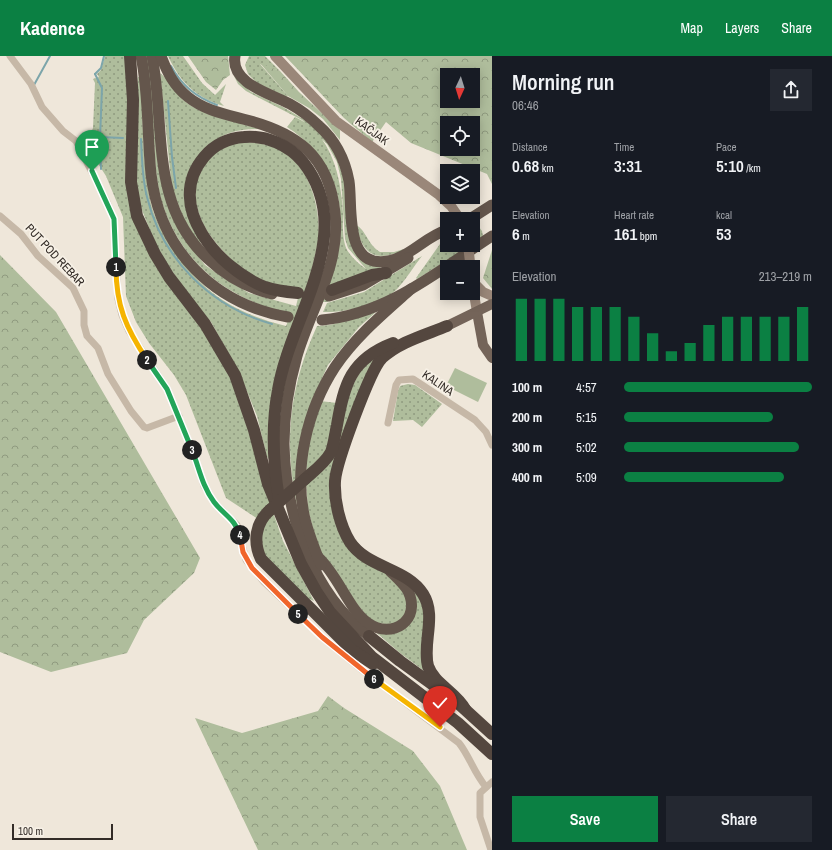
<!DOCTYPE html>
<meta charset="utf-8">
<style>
body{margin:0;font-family:"Archivo Narrow",sans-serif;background:#242831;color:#f1f3f6;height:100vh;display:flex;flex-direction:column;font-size:15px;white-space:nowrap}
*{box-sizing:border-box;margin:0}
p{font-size:13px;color:#9ea1a6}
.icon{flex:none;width:22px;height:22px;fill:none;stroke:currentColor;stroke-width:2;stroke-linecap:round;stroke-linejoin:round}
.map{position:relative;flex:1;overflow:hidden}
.sheet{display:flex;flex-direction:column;background:#171b24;width:340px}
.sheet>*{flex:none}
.needle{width:26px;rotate:184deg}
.buttons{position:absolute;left:440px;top:12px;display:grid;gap:8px}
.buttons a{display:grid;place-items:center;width:40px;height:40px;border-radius:0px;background:#171b24;box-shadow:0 2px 10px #0003;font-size:20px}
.scale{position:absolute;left:12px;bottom:10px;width:101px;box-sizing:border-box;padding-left:4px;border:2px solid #332c27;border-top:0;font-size:11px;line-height:14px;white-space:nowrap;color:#332c27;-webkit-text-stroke:3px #f7f1e6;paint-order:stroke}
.pin{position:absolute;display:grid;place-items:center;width:34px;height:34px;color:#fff;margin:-41px -17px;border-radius:50% 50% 50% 0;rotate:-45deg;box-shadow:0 0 4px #0007}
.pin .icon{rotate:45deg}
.km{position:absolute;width:20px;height:20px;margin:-10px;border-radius:50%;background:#222;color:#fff;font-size:11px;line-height:20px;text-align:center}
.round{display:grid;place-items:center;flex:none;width:42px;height:42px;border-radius:0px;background:#242831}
.headline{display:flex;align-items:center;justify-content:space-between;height:68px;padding:0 20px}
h1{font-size:22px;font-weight:600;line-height:30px}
.stats{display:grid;grid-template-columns:repeat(3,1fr);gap:6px;height:68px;padding:4px 20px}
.stats div{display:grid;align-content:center}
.stats b{font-size:17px;font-weight:600}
.stats small{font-size:11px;font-weight:400}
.stats p{font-size:11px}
.chart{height:112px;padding:8px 20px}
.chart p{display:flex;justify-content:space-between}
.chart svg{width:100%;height:72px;margin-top:4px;stroke:#0b8043;stroke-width:6}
.button{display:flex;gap:8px;margin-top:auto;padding:8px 20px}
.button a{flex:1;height:46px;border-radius:0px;background:#0b8043;color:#fff;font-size:16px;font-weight:600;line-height:46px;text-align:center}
.button a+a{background:#242831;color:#f1f3f6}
ul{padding:0 20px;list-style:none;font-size:13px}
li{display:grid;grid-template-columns:64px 48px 1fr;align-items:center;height:30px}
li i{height:10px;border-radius:5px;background:#0b8043}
header{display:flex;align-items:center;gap:24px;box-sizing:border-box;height:56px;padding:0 20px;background:#0b8043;color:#fff}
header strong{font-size:19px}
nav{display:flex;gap:22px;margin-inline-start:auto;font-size:14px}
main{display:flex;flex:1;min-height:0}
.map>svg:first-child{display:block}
.grass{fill:url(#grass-dots)}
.forest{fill:url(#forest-crowns);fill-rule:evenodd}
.pitch{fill:#afbd9c}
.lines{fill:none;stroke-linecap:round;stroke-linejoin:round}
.stream{stroke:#7ca5aa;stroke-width:2}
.minor{stroke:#c6b8a7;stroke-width:7}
.secondary{stroke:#9a8779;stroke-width:10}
.primary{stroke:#746459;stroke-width:10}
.trunk{stroke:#64564c;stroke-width:11}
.motorway{stroke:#54473f;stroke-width:12}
.secondary-bridge{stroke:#9a8779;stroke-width:10}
.motorway-bridge{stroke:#54473f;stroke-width:12}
.split-1-casing{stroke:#fff;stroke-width:8}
.split-2-casing{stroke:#fff;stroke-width:8}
.split-3-casing{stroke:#fff;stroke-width:8}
.split-4-casing{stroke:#fff;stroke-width:8}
.split-5-casing{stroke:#fff;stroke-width:8}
.split-6-casing{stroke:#fff;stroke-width:8}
.split-7-casing{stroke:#fff;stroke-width:8}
.split-1{stroke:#22a559;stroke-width:5}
.split-2{stroke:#f5b400;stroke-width:5}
.split-3{stroke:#22a559;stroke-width:5}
.split-4{stroke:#22a559;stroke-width:5}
.split-5{stroke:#f0652b;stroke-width:5}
.split-6{stroke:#f0652b;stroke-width:5}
.split-7{stroke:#f5b400;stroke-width:5}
.labels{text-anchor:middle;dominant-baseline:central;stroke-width:3.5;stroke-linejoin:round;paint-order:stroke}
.street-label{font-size:12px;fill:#332c27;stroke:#f7f1e6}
</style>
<header>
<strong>Kadence</strong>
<nav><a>Map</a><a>Layers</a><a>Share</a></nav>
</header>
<main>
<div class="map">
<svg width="492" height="794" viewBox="0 0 492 794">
<defs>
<pattern id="grass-dots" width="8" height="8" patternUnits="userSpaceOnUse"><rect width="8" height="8" fill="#afbd9c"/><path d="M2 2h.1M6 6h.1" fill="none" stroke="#8f9a7f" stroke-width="1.8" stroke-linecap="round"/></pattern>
<pattern id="forest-crowns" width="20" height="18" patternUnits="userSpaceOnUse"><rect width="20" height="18" fill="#afbd9c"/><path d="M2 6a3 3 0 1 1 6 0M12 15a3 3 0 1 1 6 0" fill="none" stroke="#8f9a7f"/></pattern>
</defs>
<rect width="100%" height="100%" fill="#efe7da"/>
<g class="grass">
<path d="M105,0H128L132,153L224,305L245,358L271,449L258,463L226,442L186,339L174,319L149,287L136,266L126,240L123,161L106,120L86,89L93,72L95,27L93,23L99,21L97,18L101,14Z"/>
<path d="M146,0H148L159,107L187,186L205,209L225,223L249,237L296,250L300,234C263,229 240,216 216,187C194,160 184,124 214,98C220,93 230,87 238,85C244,85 251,87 256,87C305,92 320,141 319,182L269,403L267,401L257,360L239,316L211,266L187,237L168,209L155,187L140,149L135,122L138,21H141C143,62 142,108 151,148C155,164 165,180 174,194C202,237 237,258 286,270L291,258C229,244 181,208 162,146C156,126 155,105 154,85C151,57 148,28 146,0Z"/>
<path d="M168,0H183L202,27L215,39L226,28L220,46L224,50C196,42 180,26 168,0Z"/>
<path d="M249,0H265L280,15L260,8L288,40L286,41L257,27L248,18L245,9Z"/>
<path d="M160,17C169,23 176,39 187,47C202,59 240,67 260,73C216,73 210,88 187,121L203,187L198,186L185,165L172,133Z"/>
<path d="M234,20L251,36L283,51L313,69L334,94L344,123L347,172L376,210L381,211L369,218L334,230L328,246H323C349,180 353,114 287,71L295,61C332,78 341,121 343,157C343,169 342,183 347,194C352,202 359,208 366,213L348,192L345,183L341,123L337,106L327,88L302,64L246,35L238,28Z"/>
<path d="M473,166L476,167L482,175L483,180L475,185Z"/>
<path d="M356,169C366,174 368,189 380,196H394L404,193C400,197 394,198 389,199C367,204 360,187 356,169Z"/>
<path d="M447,184V189H461L462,195L417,223L416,222L440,188Z"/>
<path d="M422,200C414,210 407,222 398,232C384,248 344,257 323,256L327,247L364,236Z"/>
<path d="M376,256L359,271L328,309L314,340L298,453C283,388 289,331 317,270L330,269Z"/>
<path d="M387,293L338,403L340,469L405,534L408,550L400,569L372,567L320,500L308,453L306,427L325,411L346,341L363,311Z"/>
<path d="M408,328L415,329L442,348L422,371L413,364L393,365L398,335L400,330Z"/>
<path d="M320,345L337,347L327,394L306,419L308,390Z"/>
<path d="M273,456L283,485L314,545L309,543C292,529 253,503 261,477C263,470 270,462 273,456Z"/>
<path d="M413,532L423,549L427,617L400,597L371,572L399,574Z"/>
</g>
<g class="forest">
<path d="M188,0H228L230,19L223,24L216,34L206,26Z"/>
<path d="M285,0H492V128L487,118L411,87L386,66L372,86L344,62ZM447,19H473V45H447ZM447,67H473V93H447Z"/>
<path d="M260,7L280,15L299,36L340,74V84L323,63L309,52L288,40Z"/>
<path d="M492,194V233L483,222Z"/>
<path d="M0,199L56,256L200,502L194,517L144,564L127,597L51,616L0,596Z"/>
<path d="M328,640L344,652L413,695L440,730L467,794H258L195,662L242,677L318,655Z"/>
</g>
<path class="pitch" d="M455,312L487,327L478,346L446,330Z"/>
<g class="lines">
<g class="stream">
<path d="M171,10C182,30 196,41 217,49"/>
<path d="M95,18L102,32L100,82L101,113"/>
<path d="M95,18L101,12L104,0"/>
<path d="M34,29L50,0"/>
<path d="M168,45L172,101L176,132"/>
<path d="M100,81L123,82"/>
<path d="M141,83C142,103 142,122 147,141C162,203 211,251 272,268"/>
</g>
<g class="minor">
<path d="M10,0L31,28L42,51L63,75L76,85L107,146L114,163L118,243L122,259L129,275L167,333L193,396L204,430L214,446L237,469L246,504L264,526L322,581L367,618L459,687C470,701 474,717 486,731"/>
<path d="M0,160L21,178L38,200L73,232L84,255V269L87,280L98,292L108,318L131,355L144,371L147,372L179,360"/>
<path d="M388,367L396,329L399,324L413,323L475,364L486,376L492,389"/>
<path d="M491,794L480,761V737L492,726"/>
</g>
<g class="secondary">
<path d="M275,0L336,65L439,139L451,150L460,163"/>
<path d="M473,226L483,236L492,240"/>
<path d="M473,232L477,256"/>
</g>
<g class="primary">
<path d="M477,256L483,289L492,302"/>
<path d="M447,270L492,248"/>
</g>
<g class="trunk">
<path d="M141,0C149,39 147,79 151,118C160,195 214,248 288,261"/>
<path d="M152,0C166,71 149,147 207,202C226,220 247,232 272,238"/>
<path d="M161,0C167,16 174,30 188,41C204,54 224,58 243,63C296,76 329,99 335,157C341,209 311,252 297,300C289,328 284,358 284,388C285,456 312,538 369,580"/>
<path d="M235,0C230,28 272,38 290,48C301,54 310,61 319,70C335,84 345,104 349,125C353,150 343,213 388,205C410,201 426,180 447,174"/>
<path d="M470,163L492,149"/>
<path d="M329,240L363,229L408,202"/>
<path d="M322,264C388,258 438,215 492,180"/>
<path d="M318,501C338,519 349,554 368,567C392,584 422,564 408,535C404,528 396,521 390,515"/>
<path d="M321,509C315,494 309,479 305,463C293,413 307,354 335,311C355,281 384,257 411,233"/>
</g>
<g class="motorway">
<path d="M130,0L133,44L131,126L137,160L155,198L169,221L205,268L235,319L254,374L268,428L301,508L316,535L330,556L372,601L458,667L492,698"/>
<path d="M332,234L372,219L386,217"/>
<path d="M447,270C425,279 399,286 382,302C370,314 336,407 335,425C334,445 340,470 350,486C367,512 407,512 423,538C437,560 422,587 428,610C434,628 456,636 465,653"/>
<path d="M305,423C314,415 325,407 331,396C334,388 335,378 337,369C344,328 351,303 393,287"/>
<path d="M279,443C273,407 271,371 278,334C290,260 359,177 303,106C289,89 266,79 244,81C228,82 214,89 204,101C163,150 219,213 265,231C276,235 287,236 298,237"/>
<path d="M270,454C255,467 253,486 261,503L352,594L373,608"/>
<path d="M369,580L400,605L440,634"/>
<path d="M459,648L492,678"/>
</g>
<path class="secondary-bridge" d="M468,189L470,206"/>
<path class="motorway-bridge" d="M270,454L305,423"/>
</g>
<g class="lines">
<g class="split-1-casing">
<path id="split-1" d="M92,115L114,163L116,211"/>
</g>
<g class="split-2-casing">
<path id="split-2" d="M116,211C116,250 126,272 147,304"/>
</g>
<g class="split-3-casing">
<path id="split-3" d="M147,304L167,333L192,394"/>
</g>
<g class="split-4-casing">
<path id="split-4" d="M192,394C199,411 202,430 214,446C224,459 235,463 240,479"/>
</g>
<g class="split-5-casing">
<path id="split-5" d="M240,479L243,496L252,512L298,558"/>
</g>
<g class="split-6-casing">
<path id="split-6" d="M298,558L322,581L374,623"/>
</g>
<g class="split-7-casing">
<path id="split-7" d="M374,623L440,671"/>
</g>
<use href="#split-1" class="split-1"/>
<use href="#split-2" class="split-2"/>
<use href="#split-3" class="split-3"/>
<use href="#split-4" class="split-4"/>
<use href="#split-5" class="split-5"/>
<use href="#split-6" class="split-6"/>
<use href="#split-7" class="split-7"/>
</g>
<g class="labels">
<g class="street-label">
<text transform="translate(372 75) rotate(36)">KAČJAK</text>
<text transform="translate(55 199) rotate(47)">PUT POD REBAR</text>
<text transform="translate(438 327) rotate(34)">KALINA</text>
</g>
</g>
</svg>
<div class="buttons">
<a><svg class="needle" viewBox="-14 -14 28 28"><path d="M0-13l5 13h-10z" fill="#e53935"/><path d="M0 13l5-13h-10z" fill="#9ea1a6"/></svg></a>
<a><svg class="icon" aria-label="locate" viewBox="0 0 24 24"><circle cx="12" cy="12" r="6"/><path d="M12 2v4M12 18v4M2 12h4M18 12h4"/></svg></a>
<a><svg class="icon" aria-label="layers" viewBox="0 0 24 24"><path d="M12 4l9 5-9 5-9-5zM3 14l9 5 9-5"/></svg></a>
<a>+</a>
<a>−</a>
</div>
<div class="scale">100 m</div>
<div class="pin" style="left:92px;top:115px;background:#1e9e55"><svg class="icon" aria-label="arrive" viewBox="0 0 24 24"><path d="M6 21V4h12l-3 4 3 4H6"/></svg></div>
<div class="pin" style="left:440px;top:671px;background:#d93025"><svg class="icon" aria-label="check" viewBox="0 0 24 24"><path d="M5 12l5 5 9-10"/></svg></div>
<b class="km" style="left:116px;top:211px">1</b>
<b class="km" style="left:147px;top:304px">2</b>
<b class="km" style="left:192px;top:394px">3</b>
<b class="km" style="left:240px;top:479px">4</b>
<b class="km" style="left:298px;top:558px">5</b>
<b class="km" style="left:374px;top:623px">6</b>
</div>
<section class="sheet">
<div class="headline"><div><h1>Morning run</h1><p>06:46</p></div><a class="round"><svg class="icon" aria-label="share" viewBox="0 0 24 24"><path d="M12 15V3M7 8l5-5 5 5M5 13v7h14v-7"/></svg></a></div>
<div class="stats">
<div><p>Distance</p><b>0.68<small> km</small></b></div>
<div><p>Time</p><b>3:31</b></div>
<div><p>Pace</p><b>5:10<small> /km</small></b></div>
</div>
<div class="stats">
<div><p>Elevation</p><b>6<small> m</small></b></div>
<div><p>Heart rate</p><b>161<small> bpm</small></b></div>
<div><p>kcal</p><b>53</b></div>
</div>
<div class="chart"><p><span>Elevation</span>213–219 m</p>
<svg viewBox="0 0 160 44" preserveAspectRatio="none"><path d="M5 44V6M15 44V6M25 44V6M35 44V11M45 44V11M55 44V11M65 44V17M75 44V27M85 44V38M95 44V33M105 44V22M115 44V17M125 44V17M135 44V17M145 44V17M155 44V11"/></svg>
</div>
<ul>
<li><b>100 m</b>4:57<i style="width:100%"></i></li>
<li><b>200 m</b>5:15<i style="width:79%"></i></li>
<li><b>300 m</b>5:02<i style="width:93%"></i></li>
<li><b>400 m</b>5:09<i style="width:85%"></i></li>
</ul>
<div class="button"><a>Save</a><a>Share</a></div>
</section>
</main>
